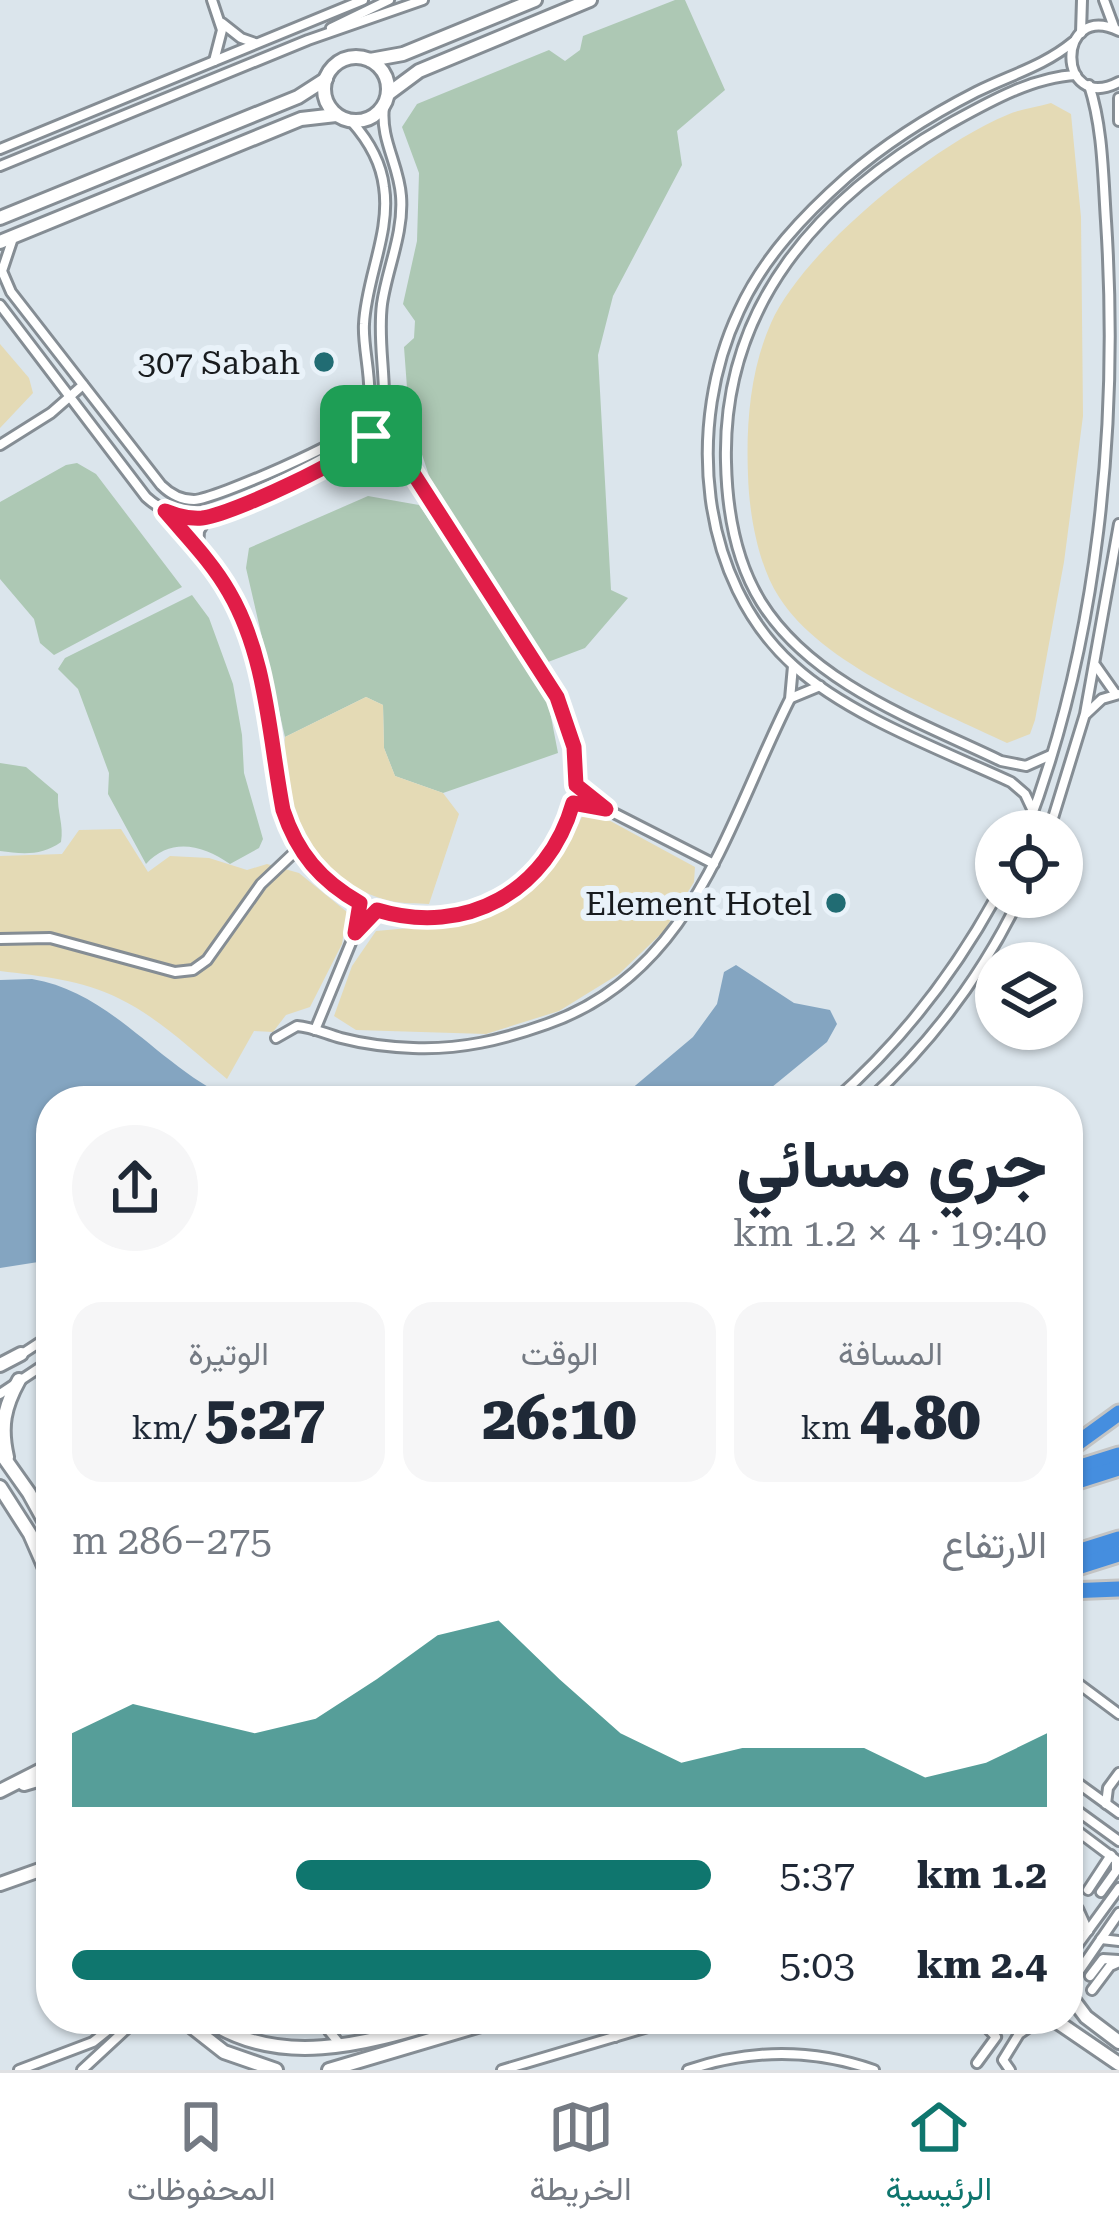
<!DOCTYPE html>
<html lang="ar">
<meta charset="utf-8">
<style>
body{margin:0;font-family:"Roboto Serif",Vazirmatn,serif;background:#f6f6f7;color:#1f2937;direction:rtl;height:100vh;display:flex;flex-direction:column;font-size:45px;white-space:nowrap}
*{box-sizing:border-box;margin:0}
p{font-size:39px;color:#747a83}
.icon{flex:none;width:66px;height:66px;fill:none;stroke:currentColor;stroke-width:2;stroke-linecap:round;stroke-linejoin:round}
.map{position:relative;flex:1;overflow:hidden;direction:ltr}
.panel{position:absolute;left:36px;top:1086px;width:1047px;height:948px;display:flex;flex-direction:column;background:#fff;border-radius:48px;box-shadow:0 3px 9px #0004;direction:rtl}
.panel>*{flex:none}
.tools{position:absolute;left:975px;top:810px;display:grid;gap:24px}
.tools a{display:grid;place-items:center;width:108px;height:108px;border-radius:50%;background:#fff;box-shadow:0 3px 9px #0004;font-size:60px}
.pin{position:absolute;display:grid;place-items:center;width:102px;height:102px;color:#fff;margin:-51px;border-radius:24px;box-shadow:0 6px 18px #0006}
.round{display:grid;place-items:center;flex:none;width:126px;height:126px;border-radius:63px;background:#f6f6f7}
.head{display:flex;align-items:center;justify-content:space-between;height:204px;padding:0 36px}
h1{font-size:66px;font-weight:800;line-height:90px}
.metrics{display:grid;grid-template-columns:repeat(3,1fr);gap:18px;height:204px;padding:12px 36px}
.metrics div{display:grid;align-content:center;border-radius:30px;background:#f6f6f7;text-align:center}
.metrics b{font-size:60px;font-weight:800}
.metrics small{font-size:33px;font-weight:400}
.metrics p{font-size:33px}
.chart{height:336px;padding:24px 36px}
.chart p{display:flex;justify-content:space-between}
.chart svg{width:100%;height:216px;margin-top:12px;fill:#0f766e;opacity:.7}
ul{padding:0 36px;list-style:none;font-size:39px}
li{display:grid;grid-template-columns:192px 144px 1fr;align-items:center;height:90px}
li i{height:30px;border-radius:15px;background:#0f766e}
.tab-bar{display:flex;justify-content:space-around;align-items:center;height:168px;border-top:3px solid #e0e1e3;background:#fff;font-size:33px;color:#747a83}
.tab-bar a{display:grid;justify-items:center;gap:6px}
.tab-bar .selected{color:#0f766e}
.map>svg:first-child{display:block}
.green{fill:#adc8b4}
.sand{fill:#e4dab5}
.water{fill:#84a5c1}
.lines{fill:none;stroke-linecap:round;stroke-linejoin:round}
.street-casing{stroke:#858d94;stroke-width:14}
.secondary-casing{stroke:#858d94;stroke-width:18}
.highway-casing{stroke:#c3c4c4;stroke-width:21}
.street{stroke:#fff;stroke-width:8}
.secondary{stroke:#fff;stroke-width:12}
.highway{stroke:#458edf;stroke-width:15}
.route-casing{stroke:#fff;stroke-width:24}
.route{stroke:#e11d48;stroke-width:15}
.poi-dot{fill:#216c73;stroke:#e9f2f9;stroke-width:4.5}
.labels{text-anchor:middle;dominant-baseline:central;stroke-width:12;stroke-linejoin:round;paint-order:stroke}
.poi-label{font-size:33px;fill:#181b1e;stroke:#e9f2f9;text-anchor:end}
</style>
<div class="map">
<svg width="1119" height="2070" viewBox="0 0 1119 2070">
<rect width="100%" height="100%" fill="#dbe5ec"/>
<g class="green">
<path d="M675,0H685L725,90L677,131L682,165L613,296L598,355L611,590L628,598L585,648L548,662L433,488L409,415L404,347L414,338L415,321L403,304L417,241L419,173L402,127L417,104L549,50L565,61L580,50L583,36Z"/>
<path d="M77,463L96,474L182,587L54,655L40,643L34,619L0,579V502L66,465Z"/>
<path d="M368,496L419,505L546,691L558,753L443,793L395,776L384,748L383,705L366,697L285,737L246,568L249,548Z"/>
<path d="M192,595L209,618L233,684L242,735L244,773L263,839L259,848L230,864C202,845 171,837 146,864L108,794L109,773L78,689L58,669L65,658Z"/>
<path d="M0,763L26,767L58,794C57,812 64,825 61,842C42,856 22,854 0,851Z"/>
</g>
<g class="sand">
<path d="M1051,103L1071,114L1081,217L1083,416L1064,562L1035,720L1030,734L1007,743C936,709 822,665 779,597C758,565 749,513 748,475C746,425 750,370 771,323C804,249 932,146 1007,115C1020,109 1037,107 1051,103Z"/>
<path d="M0,344L29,378L33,393L0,428Z"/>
<path d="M366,697L383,705L384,748L395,776L443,793L459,814L429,904C417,903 403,904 391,901C318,885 277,807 285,737Z"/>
<path d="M584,813L603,817L695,867L694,882L664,931L619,974L559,1011L486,1034L356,1030L334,1016L352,966L376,931C489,920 528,923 584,813Z"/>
<path d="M121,829L148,872L170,856L209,858L247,870L267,864L299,873L347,912L342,944L310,1007L286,1015L273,1032L254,1031L227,1079C193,1051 159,1018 120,999C83,980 40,976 0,971V856L62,854L79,830Z"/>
</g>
<g class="water">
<path d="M736,965L794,1003L830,1010L837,1024L827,1042L755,1101H617L693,1037L717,1004L724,972Z"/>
<path d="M32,979C114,993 158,1067 235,1101H51V1260L0,1268V980Z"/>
</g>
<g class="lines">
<g class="street-casing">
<g id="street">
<path d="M212,0L222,30L214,61"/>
<path d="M1104,0L1114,27"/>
<path d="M222,23L241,38L255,43"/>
<path d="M331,28L389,0"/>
<path d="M1119,31C1055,0 1056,115 1119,82"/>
<path d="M1081,33L1082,0"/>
<path d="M1119,98V121"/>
<path d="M0,149L363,0"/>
<path d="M0,166L308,40L423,0"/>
<path d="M12,241L2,271L11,292L161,485C170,494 180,500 194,500C215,499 351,440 361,424C379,398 362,354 364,324C366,279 391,232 384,187C381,162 368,140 352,122"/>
<path d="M0,305L146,497C182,530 216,515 256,498C302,477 384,459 384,396C384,365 378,336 382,304C387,269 404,233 401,196C399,165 380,139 384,107"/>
<path d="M0,445L51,413L83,385"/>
<path d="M165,511C197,548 230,584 248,631C284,725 254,854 364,905C395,919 430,923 463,915C508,905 546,872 564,830C584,786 577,739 557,697L392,447L381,416"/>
<path d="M198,548L199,531L207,518"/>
<path d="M1096,666L1115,693"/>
<path d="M791,698L820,686"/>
<path d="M1086,714L1102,699L1119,694"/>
<path d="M1051,755L1026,766L1001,761C918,721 812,684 761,602C735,560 727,511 726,462C722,306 819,198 949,124C987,103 1032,77 1076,75"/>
<path d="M576,785L606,809L714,864"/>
<path d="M1033,811L1025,794L1011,782C944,751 849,716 794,666C698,580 686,423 739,311C763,258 804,215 847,177C886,143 931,115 976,92C1010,75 1044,66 1073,42"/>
<path d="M1026,831C1099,640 1119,424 1106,221C1103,176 1103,128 1089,85"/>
<path d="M1049,831L1085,714L1119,524"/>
<path d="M0,939L50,938L175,972L193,970L207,960L261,884L299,848"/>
<path d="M315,1030L355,933L360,903"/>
<path d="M276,1038L297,1026C312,1027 326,1034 341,1038C364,1044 389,1047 413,1048C460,1050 502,1040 547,1024C693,973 727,824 790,699L793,666"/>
<path d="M834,1101C901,1042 953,975 996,897"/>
<path d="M868,1101C931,1043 983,974 1020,897"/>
<path d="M22,1354L51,1335"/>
<path d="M0,1394L51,1360"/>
<path d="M1068,1676L1119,1714"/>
<path d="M1068,1776L1119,1813"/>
<path d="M1068,1804L1119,1841"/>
<path d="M1106,1804L1108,1788L1119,1773"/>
<path d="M1068,1824L1116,1860V1871L1101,1892"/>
<path d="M1088,1890L1111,1855"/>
<path d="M1068,1902L1078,1909L1088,1931"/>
<path d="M1068,1922V1935"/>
<path d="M1101,1939L1119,1941"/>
<path d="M1068,1958L1119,1888"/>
<path d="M1090,1976L1103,1959L1119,1960"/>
<path d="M1068,1987L1119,1913"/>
<path d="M1092,1990L1110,1966L1119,1962"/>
<path d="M325,2019L329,2031L339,2043"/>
<path d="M609,2019L615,2037"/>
<path d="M977,2063L996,2037L979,2019"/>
<path d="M19,2070L93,2042L122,2019"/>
<path d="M82,2070L137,2019"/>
<path d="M502,2070L675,2019"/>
<path d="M688,2070C750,2049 811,2048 874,2070"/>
<path d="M1010,2070L1003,2060L1019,2034L1035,2023"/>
</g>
</g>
<g class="secondary-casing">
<g id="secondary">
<circle cx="356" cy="89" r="32"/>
<path d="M370,60L403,54L535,0"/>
<path d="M388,94L419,71L590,0"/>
<path d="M0,218L298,97L326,79"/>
<path d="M0,242L301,119L336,115"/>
<path d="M0,1365L21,1354"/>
<path d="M0,1452L29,1493L51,1533"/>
<path d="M7,1457C0,1427 4,1407 19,1380"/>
<path d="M0,1487L30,1534L51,1582"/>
<path d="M24,1784L51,1776"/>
<path d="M0,1791L51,1765"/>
<path d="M0,1884L51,1866"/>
<path d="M1071,1997L1086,2017L1119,2042"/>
<path d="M182,2019L224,2052L276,2070"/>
<path d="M206,2019C280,2070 367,2043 449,2019"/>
<path d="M1032,2019L1043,2023L1059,2020"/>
<path d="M1056,2021L1119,2064"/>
<path d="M329,2070L501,2019"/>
</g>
</g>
<g class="highway-casing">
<g id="highway">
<path d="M1068,1450L1119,1413"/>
<path d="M1068,1471L1119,1455"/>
<path d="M1068,1484L1119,1468"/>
<path d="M1068,1555L1119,1539"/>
<path d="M1068,1570L1119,1554"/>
<path d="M1068,1591L1119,1589"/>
</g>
</g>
<use href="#street" class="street"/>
<use href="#secondary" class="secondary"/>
<use href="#highway" class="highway"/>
</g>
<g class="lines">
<g class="route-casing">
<path id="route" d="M371,436L397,453L413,473L557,697L574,747L576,785L606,809L573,803C548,891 466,937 377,910L355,933L360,903C321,881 297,853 283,810C269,737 267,657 229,592C212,562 187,537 165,511C177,516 188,519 202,518C231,515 352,458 371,436Z"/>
</g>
<use href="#route" class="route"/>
</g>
<g class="poi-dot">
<circle cx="324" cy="362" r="12"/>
<circle cx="836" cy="903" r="12"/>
</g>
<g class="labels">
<g class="poi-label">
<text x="300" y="362">307 Sabah</text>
<text x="812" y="903">Element Hotel</text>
</g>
</g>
</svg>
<div class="tools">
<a><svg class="icon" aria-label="locate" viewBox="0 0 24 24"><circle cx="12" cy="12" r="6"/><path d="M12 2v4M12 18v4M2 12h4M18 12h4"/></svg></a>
<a><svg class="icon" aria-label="layers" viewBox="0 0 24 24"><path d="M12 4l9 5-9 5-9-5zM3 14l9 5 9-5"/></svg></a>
</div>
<div class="pin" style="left:371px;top:436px;background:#1e9e55"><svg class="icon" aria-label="arrive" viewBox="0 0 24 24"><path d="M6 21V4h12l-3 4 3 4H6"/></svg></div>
<section class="panel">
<div class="head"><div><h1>جري مسائي</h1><p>19:40 · 4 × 1.2 km</p></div><a class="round"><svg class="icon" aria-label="share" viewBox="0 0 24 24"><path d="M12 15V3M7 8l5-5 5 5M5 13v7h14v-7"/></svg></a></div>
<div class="metrics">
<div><p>المسافة</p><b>4.80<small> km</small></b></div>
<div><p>الوقت</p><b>26:10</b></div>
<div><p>الوتيرة</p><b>5:27<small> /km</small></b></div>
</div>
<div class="chart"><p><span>الارتفاع</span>275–286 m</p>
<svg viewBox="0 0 160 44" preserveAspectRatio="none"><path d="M0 44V29L10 23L20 26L30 29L40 26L50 18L60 9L70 6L80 18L90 29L100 35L110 32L120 32L130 32L140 38L150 35L160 29V44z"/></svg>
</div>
<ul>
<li><b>1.2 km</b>5:37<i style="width:65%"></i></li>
<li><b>2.4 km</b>5:03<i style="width:100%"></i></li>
</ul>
</section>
</div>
<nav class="tab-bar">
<a class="selected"><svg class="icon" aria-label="home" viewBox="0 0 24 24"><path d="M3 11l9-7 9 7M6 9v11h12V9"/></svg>الرئيسية</a>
<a><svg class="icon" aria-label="map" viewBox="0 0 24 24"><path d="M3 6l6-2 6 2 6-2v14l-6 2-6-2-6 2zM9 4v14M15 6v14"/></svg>الخريطة</a>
<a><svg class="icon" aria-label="saved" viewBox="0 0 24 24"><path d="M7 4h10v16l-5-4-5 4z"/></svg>المحفوظات</a>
</nav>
